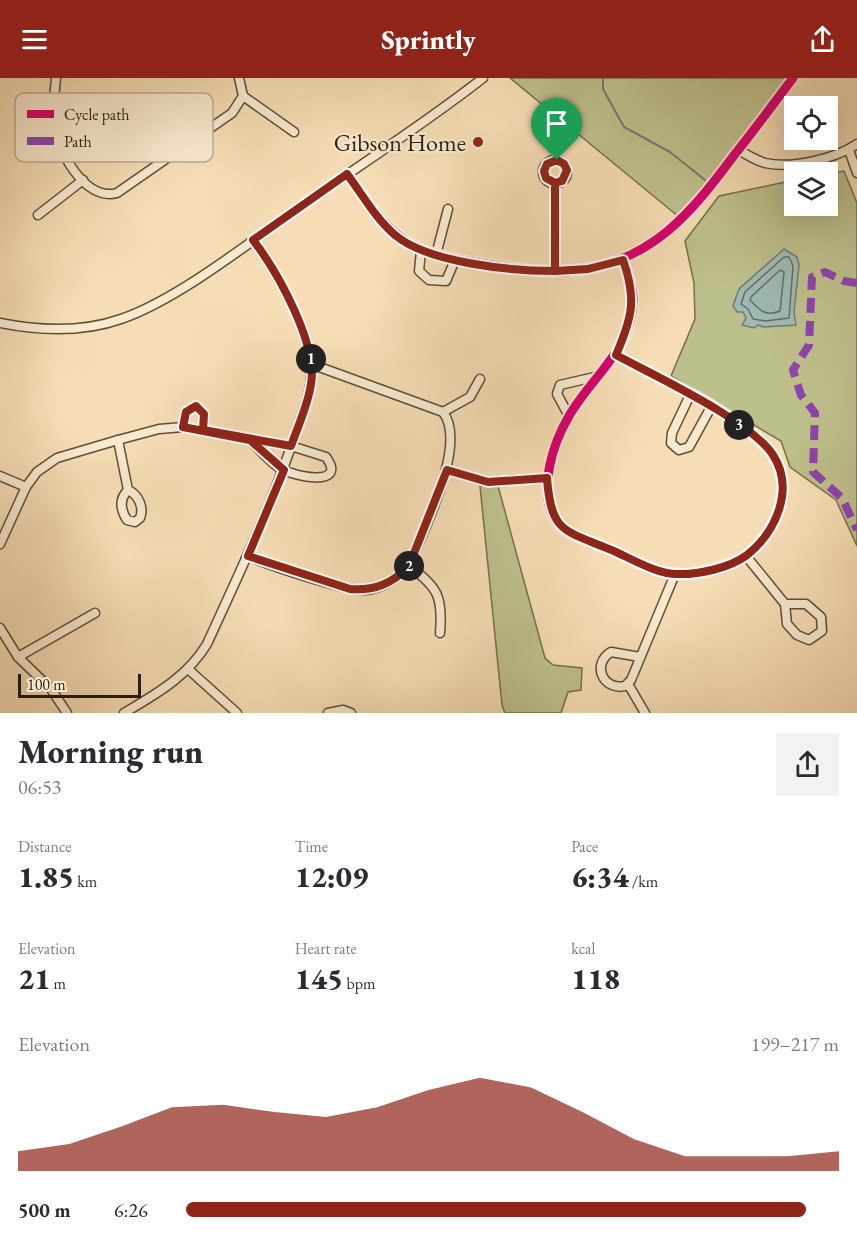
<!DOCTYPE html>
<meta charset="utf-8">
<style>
body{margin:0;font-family:"EB Garamond",serif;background:#f2f2f3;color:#2b2b33;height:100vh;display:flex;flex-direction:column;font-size:22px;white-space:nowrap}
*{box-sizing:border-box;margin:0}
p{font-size:20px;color:#7c7c81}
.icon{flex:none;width:33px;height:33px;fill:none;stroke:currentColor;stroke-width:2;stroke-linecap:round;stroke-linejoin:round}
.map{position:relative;height:635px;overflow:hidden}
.sheet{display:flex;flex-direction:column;background:#fff;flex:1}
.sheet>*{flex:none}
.buttons{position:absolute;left:784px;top:18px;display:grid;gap:12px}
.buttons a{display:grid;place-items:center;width:54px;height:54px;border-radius:0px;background:#fff;box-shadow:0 6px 24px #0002;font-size:30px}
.scale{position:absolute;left:18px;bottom:15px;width:123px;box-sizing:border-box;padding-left:6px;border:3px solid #291e10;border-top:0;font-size:16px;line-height:21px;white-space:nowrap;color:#291e10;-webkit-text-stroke:4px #f9e9cf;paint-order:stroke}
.pin{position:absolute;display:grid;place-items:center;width:51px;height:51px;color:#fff;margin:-62px -26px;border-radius:50% 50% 50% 0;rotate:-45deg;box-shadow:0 0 6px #0007}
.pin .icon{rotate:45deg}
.km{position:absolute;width:30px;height:30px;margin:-15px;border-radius:50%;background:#222;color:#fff;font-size:16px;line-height:30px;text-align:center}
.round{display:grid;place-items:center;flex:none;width:63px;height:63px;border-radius:0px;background:#f2f2f3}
.headline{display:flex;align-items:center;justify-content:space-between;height:102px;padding:0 18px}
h1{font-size:33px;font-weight:800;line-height:45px}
.stats{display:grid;grid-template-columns:repeat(3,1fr);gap:9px;height:102px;padding:6px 18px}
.stats div{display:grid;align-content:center}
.stats b{font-size:30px;font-weight:800}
.stats small{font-size:16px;font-weight:400}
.stats p{font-size:16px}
.chart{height:168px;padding:12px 18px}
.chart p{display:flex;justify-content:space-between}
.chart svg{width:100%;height:108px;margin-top:6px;fill:#8f2418;opacity:.7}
ul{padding:0 18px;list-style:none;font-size:20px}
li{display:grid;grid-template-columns:96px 72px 1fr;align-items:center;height:45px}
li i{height:15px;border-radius:8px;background:#8f2418}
header{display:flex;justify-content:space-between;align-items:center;height:78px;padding:0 18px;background:#8f2418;color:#fff;font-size:27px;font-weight:800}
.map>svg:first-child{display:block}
.green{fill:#bec08c;stroke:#746f4e;stroke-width:1.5}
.water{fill:#9ebab4;stroke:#6f7c72;stroke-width:1.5}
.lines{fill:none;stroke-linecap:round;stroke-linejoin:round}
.shore{stroke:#646c62;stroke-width:1.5}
.stream{stroke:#6f7c72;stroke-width:2}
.minor-casing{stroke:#5c4e39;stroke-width:11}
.minor{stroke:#f9e9cf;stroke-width:8}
.quiet{stroke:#8e44ad;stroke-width:8;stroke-dasharray:15 8;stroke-linecap:butt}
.cycleway-casing{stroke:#f9e9cf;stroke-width:13}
.cycleway{stroke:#d6006c;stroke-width:9}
.route-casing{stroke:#fff;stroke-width:12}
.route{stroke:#8f2418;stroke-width:8}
.poi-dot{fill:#8f2418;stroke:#f9e9cf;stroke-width:2}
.labels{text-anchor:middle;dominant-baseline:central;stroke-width:4.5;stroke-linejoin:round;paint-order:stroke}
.poi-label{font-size:24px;fill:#291e10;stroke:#f9e9cf;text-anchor:end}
.key{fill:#f9e9cf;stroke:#bbac96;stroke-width:1.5}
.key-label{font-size:16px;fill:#291e10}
</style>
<header><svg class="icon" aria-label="menu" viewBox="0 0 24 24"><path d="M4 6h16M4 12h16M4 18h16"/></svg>Sprintly<svg class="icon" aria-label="share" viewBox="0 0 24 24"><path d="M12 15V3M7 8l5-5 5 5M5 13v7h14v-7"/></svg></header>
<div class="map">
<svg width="857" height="635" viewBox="0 0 857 635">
<rect width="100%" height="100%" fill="#f6ddb5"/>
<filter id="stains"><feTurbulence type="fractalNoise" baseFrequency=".00333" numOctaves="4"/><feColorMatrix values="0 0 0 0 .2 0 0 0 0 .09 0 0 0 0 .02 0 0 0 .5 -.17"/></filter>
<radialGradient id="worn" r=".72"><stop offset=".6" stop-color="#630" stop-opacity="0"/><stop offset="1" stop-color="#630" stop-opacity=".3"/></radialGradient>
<g class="green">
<path d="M510,0H788L679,139Z"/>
<path d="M844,93L857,125V468L836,422L790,389L781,363L671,298L695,241L694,205L685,163L719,118L795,102V128H828V96Z"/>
<path d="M480,408H498L545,580L553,587L582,590L581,612L568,614L561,635H505L502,627Z"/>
</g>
<path class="water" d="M784,171L797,179L799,187L794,234L796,247L763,249L758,247L754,250L742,247L746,240L743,234H737L733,228L739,211Z"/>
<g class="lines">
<g class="shore">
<path d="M784,179H789L793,188L789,240L765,243L753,241L748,231L741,226L745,214Z"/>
<path d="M780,192L784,194L780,233C765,239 760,232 750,222L751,219Z"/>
</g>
<path class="stream" d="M603,0V11L624,49L670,74L705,102"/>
<g class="minor-casing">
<g id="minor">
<path d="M56,0C55,14 52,28 53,42C56,70 84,124 117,115L232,35L243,18L239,0"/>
<path d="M243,18L294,54"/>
<path d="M739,72C747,77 755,82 765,85C791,91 835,81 857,66"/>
<path d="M849,72L857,95"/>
<circle cx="555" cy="94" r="12"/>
<path d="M347,96C400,169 407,175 498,188C523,191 550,196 575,193C653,183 691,135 735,76C755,51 774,25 793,0"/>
<path d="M38,137L83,102"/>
<path d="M421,173L419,193L429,202L446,203L455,182"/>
<path d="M436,177L448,131"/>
<path d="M555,193V105"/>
<path d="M0,245C40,253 81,255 121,241C176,222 245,168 294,133C357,89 423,47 483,0"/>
<path d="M616,277C665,304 723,327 763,366C799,400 779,448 748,476C735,487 691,498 674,496C650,493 624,477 602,468C585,461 562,457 553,438C539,409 553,365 569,338C591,299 633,271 633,221C633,207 627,195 623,182"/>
<path d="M690,317L672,355L671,365L679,372L689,369L711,329"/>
<path d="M443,334L470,319L480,301"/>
<path d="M569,338L557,316L560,307L599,298"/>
<path d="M183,349L186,334L196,328L204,336L203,352"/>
<path d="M118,362L128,412C139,417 144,430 140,440L135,444L127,442C120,431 119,421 128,412"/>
<path d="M447,392L487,404L547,400"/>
<path d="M0,398L26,409"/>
<path d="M0,466L26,409L37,394L57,380L118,362L159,351L183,349L291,368L326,379C349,411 290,398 278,389C268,382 259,371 250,362"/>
<path d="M248,478C269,487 344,513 365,512C382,511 397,500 409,488C423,453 468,366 443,334L311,286"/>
<path d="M746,478L785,526L787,546L797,557L809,562L822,553L821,539L806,526H785"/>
<path d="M409,488C438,509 443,519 440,555"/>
<path d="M0,550L18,579L51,611L67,635"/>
<path d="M18,579L95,535"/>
<path d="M640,579L611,574C591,586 603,613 625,608L631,602L675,496"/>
<path d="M188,591L237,635"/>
<path d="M628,606L645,635"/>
<path d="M124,635C156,616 187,599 207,566C238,498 270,431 294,360C302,336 314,311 311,285C306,246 276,193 253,162"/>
<path d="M328,635L343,632L351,635"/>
</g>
</g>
<use href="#minor" class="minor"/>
<path class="quiet" d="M857,205L844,203L825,194L812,199L809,267L793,292L801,317L815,335L813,394L842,420L857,452"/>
<g class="cycleway-casing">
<g id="cycleway">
<path d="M347,96C400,169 407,175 498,188C523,191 550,196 575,193C653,183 691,135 735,76C755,51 774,25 793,0"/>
<path d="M616,277C665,304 723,327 763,366C799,400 779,448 748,476C735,487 691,498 674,496C650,493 624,477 602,468C585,461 562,457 553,438C539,409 553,365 569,338C591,299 633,271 633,221C633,207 627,195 623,182"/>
</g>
</g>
<use href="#cycleway" class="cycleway"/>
</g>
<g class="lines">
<g class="route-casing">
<path id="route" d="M557,82L564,86L567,92L562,103L555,105V193C512,193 428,185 395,157C376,141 362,116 347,96L253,162C277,193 318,266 311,306C308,327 298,348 291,368L203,352L204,336L196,328L186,334L183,349L250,362L284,392L248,478L350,511C374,513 392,506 409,488L447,392L488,404L547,400C551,454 563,452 609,471C629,479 655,496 677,496C697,497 730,490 747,477C776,454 795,411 773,377C750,342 655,298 616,277C632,240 637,221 623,182L588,191L555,193V105L546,100L544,93L547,86L557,82"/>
</g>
<use href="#route" class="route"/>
</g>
<circle class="poi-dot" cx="478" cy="64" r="6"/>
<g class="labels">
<g class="poi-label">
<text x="466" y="64">Gibson Home</text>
</g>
</g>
<rect x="15" y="15" width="198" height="69" rx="9" class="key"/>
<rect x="27" y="32" width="27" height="8" fill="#d6006c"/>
<rect x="27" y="59" width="27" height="8" fill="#8e44ad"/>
<g class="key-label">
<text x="64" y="42">Cycle path</text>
<text x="64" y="69">Path</text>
</g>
<rect width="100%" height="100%" filter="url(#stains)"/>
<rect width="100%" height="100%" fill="url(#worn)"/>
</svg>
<div class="buttons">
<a><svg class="icon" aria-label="locate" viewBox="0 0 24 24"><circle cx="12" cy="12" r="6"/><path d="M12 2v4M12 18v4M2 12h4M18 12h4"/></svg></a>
<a><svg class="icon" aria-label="layers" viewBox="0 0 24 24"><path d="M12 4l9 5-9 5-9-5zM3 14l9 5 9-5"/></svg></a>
</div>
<div class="scale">100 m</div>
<div class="pin" style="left:557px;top:82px;background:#1e9e55"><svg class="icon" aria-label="arrive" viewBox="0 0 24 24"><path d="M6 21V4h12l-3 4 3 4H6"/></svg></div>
<b class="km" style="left:311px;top:281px">1</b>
<b class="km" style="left:409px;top:488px">2</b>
<b class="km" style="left:739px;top:347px">3</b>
</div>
<section class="sheet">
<div class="headline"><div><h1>Morning run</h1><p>06:53</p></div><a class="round"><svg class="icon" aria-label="share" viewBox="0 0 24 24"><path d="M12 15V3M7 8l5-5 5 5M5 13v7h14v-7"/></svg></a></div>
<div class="stats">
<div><p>Distance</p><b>1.85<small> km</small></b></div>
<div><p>Time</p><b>12:09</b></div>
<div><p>Pace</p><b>6:34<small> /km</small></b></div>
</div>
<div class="stats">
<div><p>Elevation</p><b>21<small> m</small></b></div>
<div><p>Heart rate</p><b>145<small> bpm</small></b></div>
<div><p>kcal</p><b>118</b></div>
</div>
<div class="chart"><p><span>Elevation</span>199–217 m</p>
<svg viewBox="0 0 160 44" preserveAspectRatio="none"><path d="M0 44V36L10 33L20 26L30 18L40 17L50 20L60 22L70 18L80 11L90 6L100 10L110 20L120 31L130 38L140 38L150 38L160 36V44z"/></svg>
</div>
<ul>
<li><b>500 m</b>6:26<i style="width:95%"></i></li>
</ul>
</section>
